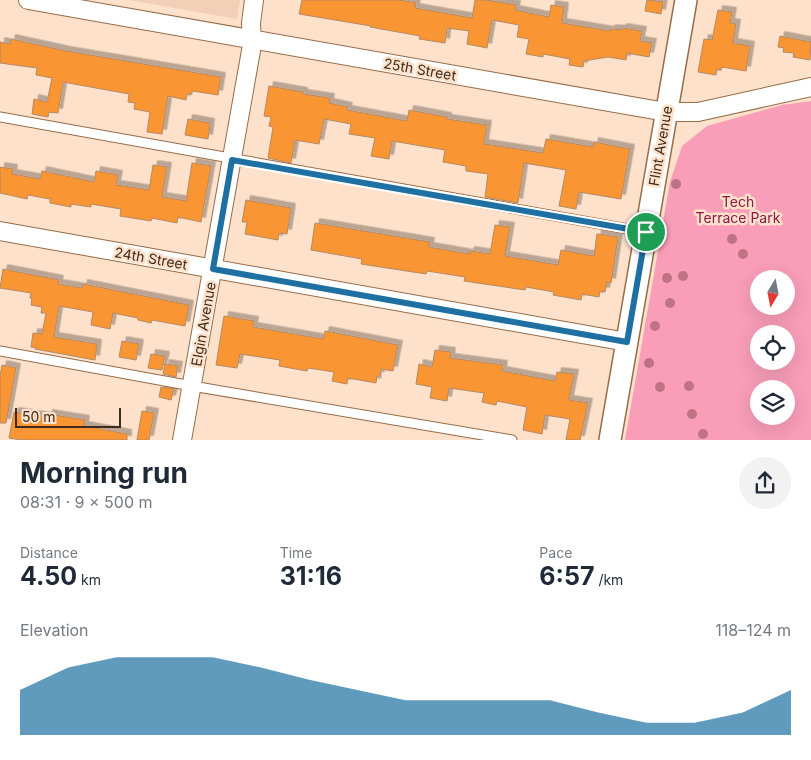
<!DOCTYPE html>
<meta charset="utf-8">
<style>
body{margin:0;font-family:Inter,sans-serif;background:#f2f2f3;color:#1f2937;height:100vh;display:flex;flex-direction:column;font-size:19px;white-space:nowrap}
*{box-sizing:border-box;margin:0}
p{font-size:16px;color:#747a83}
.icon{flex:none;width:28px;height:28px;fill:none;stroke:currentColor;stroke-width:2;stroke-linecap:round;stroke-linejoin:round}
.map{position:relative;height:440px;overflow:hidden}
.details{display:flex;flex-direction:column;background:#fff;flex:1}
.details>*{flex:none}
.needle{width:32px;rotate:190deg}
.controls{position:absolute;left:750px;top:270px;display:grid;gap:10px}
.controls a{display:grid;place-items:center;width:45px;height:45px;border-radius:50%;background:#fff;box-shadow:0 5px 20px #0002;font-size:25px}
.scale{position:absolute;left:15px;bottom:12px;width:106px;box-sizing:border-box;padding-left:5px;border:2px solid #3d2b1c;border-top:0;font-size:14px;line-height:18px;white-space:nowrap;color:#3d2b1c;-webkit-text-stroke:4px #fee1ca;paint-order:stroke}
.pin{position:absolute;display:grid;place-items:center;width:42px;height:42px;color:#fff;margin:-21px;border:2px solid #fff;border-radius:50%;box-shadow:0 1px 5px #0007}
.round{display:grid;place-items:center;flex:none;width:52px;height:52px;border-radius:26px;background:#f2f2f3}
.headline{display:flex;align-items:center;justify-content:space-between;height:85px;padding:0 20px}
h1{font-size:28px;font-weight:700;line-height:38px}
.metrics{display:grid;grid-template-columns:repeat(3,1fr);gap:8px;height:85px;padding:5px 20px}
.metrics div{display:grid;align-content:center}
.metrics b{font-size:25px;font-weight:700}
.metrics small{font-size:14px;font-weight:400}
.metrics p{font-size:14px}
.chart{height:140px;padding:10px 20px}
.chart p{display:flex;justify-content:space-between}
.chart svg{width:100%;height:90px;margin-top:5px;fill:#1d70a1;opacity:.7}
.map>svg:first-child{display:block}
.built{fill:#f1d0b7}
.green{fill:#f99db9;fill-rule:evenodd}
.building{fill:#f99531;stroke:#b58964;filter:url(#shadow)}
.lines{fill:none;stroke-linecap:round;stroke-linejoin:round}
.service-casing{stroke:#976c48;stroke-width:11}
.minor-casing{stroke:#976c48;stroke-width:20}
.tertiary-casing{stroke:#976c48;stroke-width:24}
.service{stroke:#fff;stroke-width:9}
.minor{stroke:#fff;stroke-width:18}
.tertiary{stroke:#fff;stroke-width:21}
.tree{fill:#be7283}
.route-casing{stroke:#fff;stroke-width:10}
.route{stroke:#1d70a1;stroke-width:6}
.labels{text-anchor:middle;dominant-baseline:central;stroke-width:5;stroke-linejoin:round;paint-order:stroke}
.street-label{font-size:14px;fill:#3d2b1c;stroke:#fee1ca}
.park-label{font-size:14px;fill:#891749;stroke:#fee1ca}
</style>
<div class="map">
<svg width="811" height="440" viewBox="0 0 811 440">
<defs>
<filter id="shadow"><feDropShadow dx="4.5" dy="-4.5" stdDeviation="0" flood-color="#0004"/></filter>
</defs>
<rect width="100%" height="100%" fill="#fee1ca"/>
<path class="built" d="M129,0H240L237,19Z"/>
<path class="green" d="M811,101V440H625L670,182L682,146L707,126L782,105ZM759,279H786V306H759ZM759,334H786V361H759ZM759,389H786V416H759Z"/>
<g class="building">
<path d="M302,0H400L416,3L415,8L472,18L475,0H486L516,5L515,10L549,17L551,5L564,7L562,23L610,31L611,29L621,30L622,28L642,31L640,41L652,43L649,57L627,53L626,60L608,57L584,61L583,67L569,65L570,59L543,54V57L526,54L529,39L517,37L519,25L492,20L487,48L467,44L469,31L447,28L445,43L419,39L420,36L370,27L371,26L299,14Z"/>
<path d="M647,0L663,2L661,14L645,11Z"/>
<path d="M718,10L732,12L730,23L736,24L733,43L750,46L746,71L722,67L721,70L717,69L716,75L698,72L704,39L712,40Z"/>
<path d="M780,36L811,42L810,60L793,57L794,53L783,52L784,48L778,47Z"/>
<path d="M11,39L66,51L221,77L218,95L192,91V94H187L186,100L168,96L162,134L147,132L150,112L134,109L135,103L128,102L129,94L63,82L58,113L49,112L48,117L32,114L34,99L47,102L52,78L36,75L37,68L0,63V42L10,44Z"/>
<path d="M269,86L303,92V94L330,98L329,103L348,107L347,110L407,121L409,110L447,117V119L487,125L484,144L543,153L546,139L593,147L594,142L630,149L621,199L579,192L576,209L559,206L566,170L524,163L518,203L485,197L488,174L466,171V166L443,162L445,150L392,141L389,159L371,156L375,138L349,134L351,124L324,119L319,144L295,140L291,163L268,158L273,127L269,126L271,117L264,116Z"/>
<path d="M188,119L210,123L208,139L185,135Z"/>
<path d="M192,163L211,166L201,222L178,217L177,223L152,218L151,221L120,216L121,209L91,204V207L71,204V207L50,203V199L28,195L27,199L0,193V167L13,169L12,174L40,179L42,171L94,182L96,171L118,175L116,185L149,190L153,165L167,167L162,197L186,201Z"/>
<path d="M246,200L291,208L287,234L279,233L278,240L245,234L247,222H242Z"/>
<path d="M315,223L430,242L429,247L469,254L470,251L490,254L495,225L510,227L505,256L558,265L561,250L594,256L597,234L618,237L611,283L607,282L605,292L600,291L599,297L582,294L581,300L553,295L554,292L526,287L525,290L464,281L465,277L427,271L426,274L361,264L362,259L311,250Z"/>
<path d="M3,269L59,280L58,284L82,288L83,284L189,305L185,326L152,320L151,323L138,320V318L113,313L110,329L91,325L93,312L59,306L54,337L97,344L95,360L35,349L36,348L31,347L33,333L42,334L46,313H41L42,307L31,305L32,298H30L31,293L0,288Z"/>
<path d="M224,316L254,321L253,327L323,339L325,331L398,345L393,371L381,369L380,376H377L376,383L348,378L347,384L332,381L334,372L308,368L307,371L279,366L280,360L240,354L237,368L216,365Z"/>
<path d="M122,341L139,344L136,360L119,357Z"/>
<path d="M435,350L451,352L450,358L503,365L502,371L555,381L557,372L574,374L569,400L588,403L580,440H566L570,419L545,415L542,434L523,430L527,407L497,401L496,405L482,402L484,393L449,388L447,401L430,398L432,387L416,384L419,364L432,367Z"/>
<path d="M151,354L165,356L162,370L148,368Z"/>
<path d="M165,364L178,366L176,377L163,374Z"/>
<path d="M2,365L16,368L6,423H0V376Z"/>
<path d="M161,387L174,389L171,400L159,397Z"/>
<path d="M142,411L154,413L149,440H137Z"/>
<path d="M14,412L47,417L48,414L85,420L84,426L127,434V440H22L9,438Z"/>
</g>
<g class="lines">
<g class="service-casing">
<g id="service">
<path d="M0,117L645,232"/>
<path d="M0,351L192,386L512,440"/>
</g>
</g>
<g class="minor-casing">
<g id="minor">
<path d="M28,0L666,112H698L811,87"/>
<path d="M0,231L627,342"/>
<path d="M182,440L252,45L251,23L254,0"/>
</g>
</g>
<g class="tertiary-casing">
<path id="tertiary" d="M610,440L686,0"/>
</g>
<use href="#service" class="service"/>
<use href="#minor" class="minor"/>
<use href="#tertiary" class="tertiary"/>
</g>
<g class="tree">
<circle cx="676" cy="184" r="5"/>
<circle cx="732" cy="239" r="5"/>
<circle cx="743" cy="254" r="5"/>
<circle cx="683" cy="276" r="5"/>
<circle cx="667" cy="278" r="5"/>
<circle cx="670" cy="303" r="5"/>
<circle cx="655" cy="326" r="5"/>
<circle cx="649" cy="363" r="5"/>
<circle cx="689" cy="386" r="5"/>
<circle cx="660" cy="387" r="5"/>
<circle cx="692" cy="414" r="5"/>
<circle cx="703" cy="434" r="5"/>
</g>
<g class="lines">
<g class="route-casing">
<path id="route" d="M232,160L646,232L627,342L213,269Z"/>
</g>
<use href="#route" class="route"/>
</g>
<g class="labels">
<g class="street-label">
<text transform="translate(420 69) rotate(10)">25th Street</text>
<text transform="translate(660 146) rotate(-80)">Flint Avenue</text>
<text transform="translate(151 258) rotate(10)">24th Street</text>
<text transform="translate(203 324) rotate(-80)">Elgin Avenue</text>
</g>
<g class="park-label">
<text x="738" y="201">Tech<tspan x="738" dy="16">Terrace Park</tspan></text>
</g>
</g>
</svg>
<div class="controls">
<a><svg class="needle" viewBox="-14 -14 28 28"><path d="M0-13l5 13h-10z" fill="#e53935"/><path d="M0 13l5-13h-10z" fill="#747a83"/></svg></a>
<a><svg class="icon" aria-label="locate" viewBox="0 0 24 24"><circle cx="12" cy="12" r="6"/><path d="M12 2v4M12 18v4M2 12h4M18 12h4"/></svg></a>
<a><svg class="icon" aria-label="layers" viewBox="0 0 24 24"><path d="M12 4l9 5-9 5-9-5zM3 14l9 5 9-5"/></svg></a>
</div>
<div class="scale">50 m</div>
<div class="pin" style="left:646px;top:232px;background:#1e9e55"><svg class="icon" aria-label="arrive" viewBox="0 0 24 24"><path d="M6 21V4h12l-3 4 3 4H6"/></svg></div>
</div>
<section class="details">
<div class="headline"><div><h1>Morning run</h1><p>08:31 · 9 × 500 m</p></div><a class="round"><svg class="icon" aria-label="share" viewBox="0 0 24 24"><path d="M12 15V3M7 8l5-5 5 5M5 13v7h14v-7"/></svg></a></div>
<div class="metrics">
<div><p>Distance</p><b>4.50<small> km</small></b></div>
<div><p>Time</p><b>31:16</b></div>
<div><p>Pace</p><b>6:57<small> /km</small></b></div>
</div>
<div class="chart"><p><span>Elevation</span>118–124 m</p>
<svg viewBox="0 0 160 44" preserveAspectRatio="none"><path d="M0 44V22L10 11L20 6L30 6L40 6L50 11L60 17L70 22L80 27L90 27L100 27L110 27L120 33L130 38L140 38L150 33L160 22V44z"/></svg>
</div>
</section>
